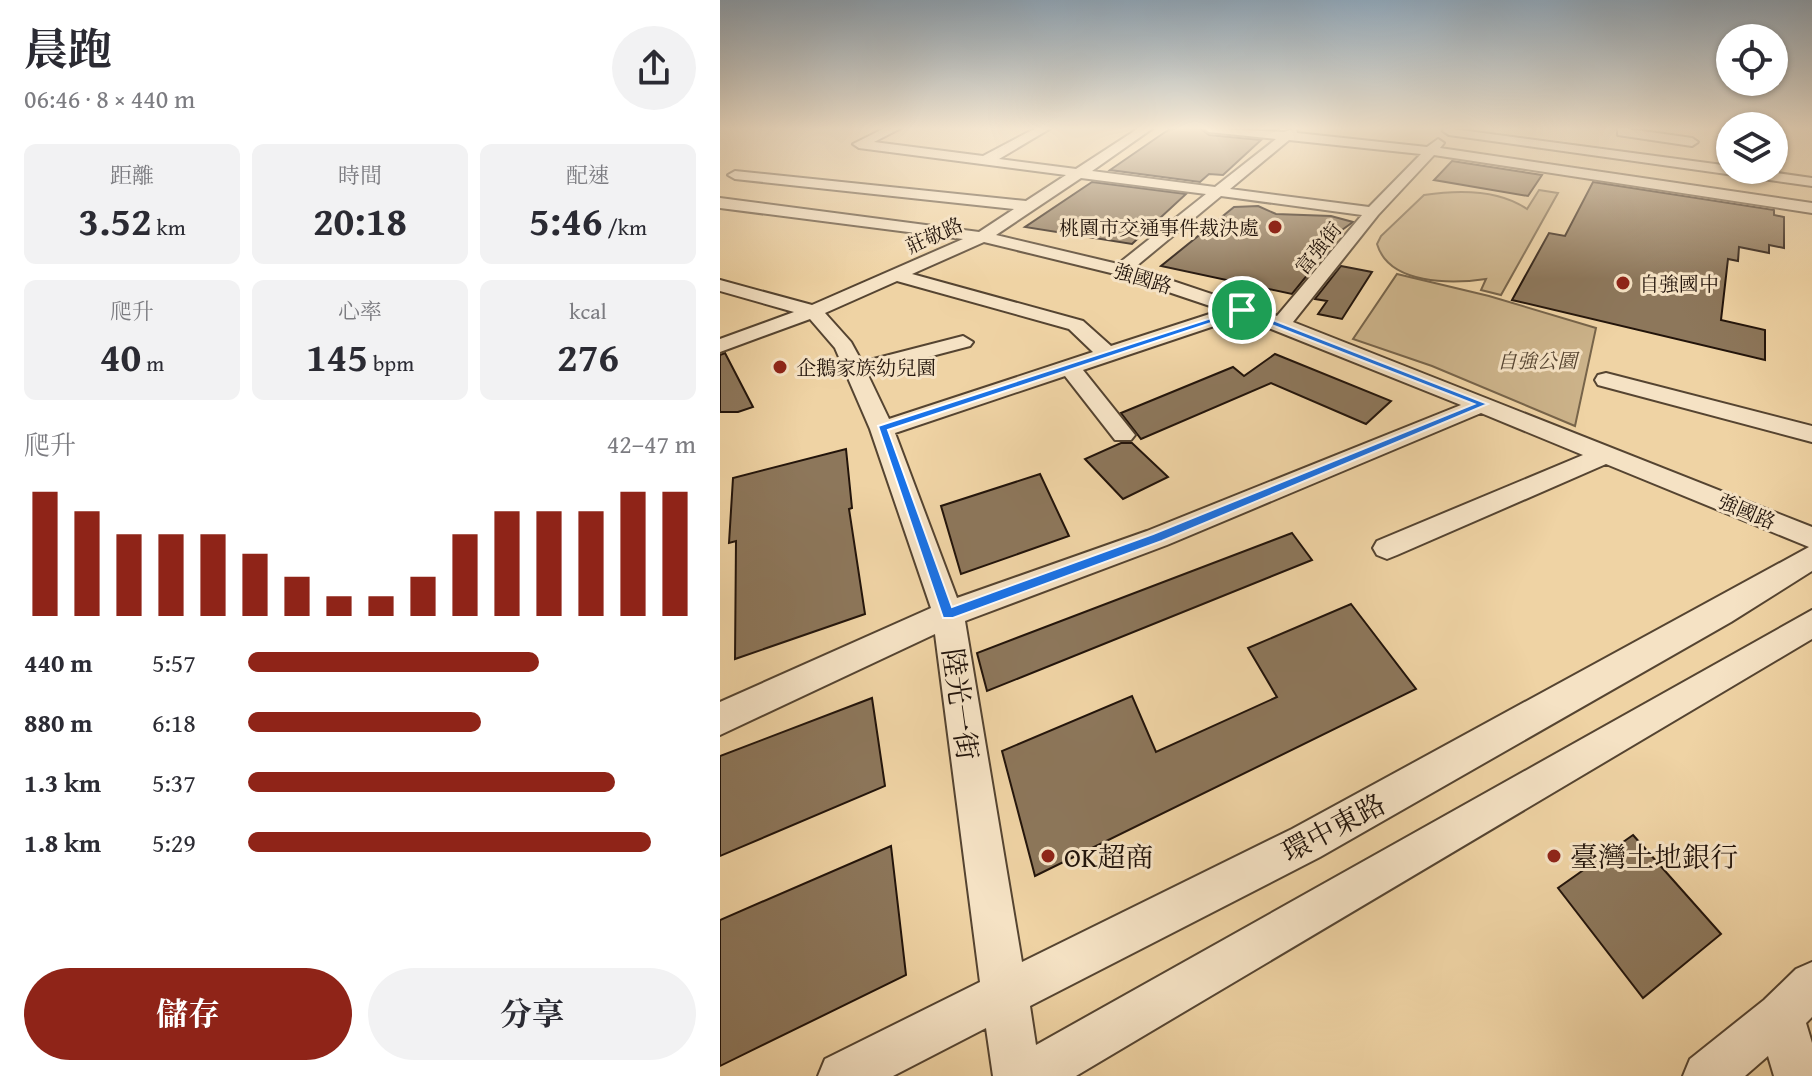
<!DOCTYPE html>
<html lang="zh-TW">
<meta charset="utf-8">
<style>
body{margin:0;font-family:"Gentium Book Plus","Noto Serif TC",serif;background:#f2f2f3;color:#2b2b33;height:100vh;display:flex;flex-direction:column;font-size:30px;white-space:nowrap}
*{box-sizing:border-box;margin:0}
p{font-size:26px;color:#7c7c81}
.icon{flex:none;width:44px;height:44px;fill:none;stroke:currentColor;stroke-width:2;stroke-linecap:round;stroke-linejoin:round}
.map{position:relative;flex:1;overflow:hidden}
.drawer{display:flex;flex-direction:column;background:#fff;width:720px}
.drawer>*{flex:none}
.controls{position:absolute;left:996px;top:24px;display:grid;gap:16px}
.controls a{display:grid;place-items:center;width:72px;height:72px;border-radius:50%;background:#fff;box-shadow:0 2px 6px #0004;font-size:40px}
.pin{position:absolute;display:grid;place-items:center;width:68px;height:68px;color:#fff;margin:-34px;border:4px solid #fff;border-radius:50%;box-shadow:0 2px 8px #0007}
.round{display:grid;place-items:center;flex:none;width:84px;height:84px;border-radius:42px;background:#f2f2f3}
.headline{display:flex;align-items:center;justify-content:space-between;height:136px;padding:0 24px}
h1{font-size:44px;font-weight:700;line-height:60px}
.metrics{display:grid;grid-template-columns:repeat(3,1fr);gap:12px;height:136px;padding:8px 24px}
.metrics div{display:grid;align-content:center;border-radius:12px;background:#f2f2f3;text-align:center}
.metrics b{font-size:40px;font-weight:700}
.metrics small{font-size:22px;font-weight:400}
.metrics p{font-size:22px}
.chart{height:224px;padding:16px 24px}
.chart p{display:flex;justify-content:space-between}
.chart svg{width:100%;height:144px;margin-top:8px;stroke:#8f2418;stroke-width:6}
.primary-button{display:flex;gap:16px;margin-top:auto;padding:16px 24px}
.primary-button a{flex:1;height:92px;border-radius:48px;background:#8f2418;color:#fff;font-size:32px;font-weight:700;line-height:92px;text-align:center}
.primary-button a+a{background:#f2f2f3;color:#2b2b33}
ul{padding:0 24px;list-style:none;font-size:26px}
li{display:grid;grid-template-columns:128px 96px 1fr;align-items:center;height:60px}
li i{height:20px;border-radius:10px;background:#8f2418}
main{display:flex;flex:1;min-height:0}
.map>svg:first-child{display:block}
.green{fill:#ccb38a;stroke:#77644a;stroke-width:2}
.building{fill:#8d775b;stroke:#22140b;stroke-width:2}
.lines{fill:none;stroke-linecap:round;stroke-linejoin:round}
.minor-casing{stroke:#554431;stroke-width:4}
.minor{fill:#f5e2c4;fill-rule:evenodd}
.route{fill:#1a73e8;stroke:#fff;stroke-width:2;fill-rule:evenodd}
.poi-dot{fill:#8f2418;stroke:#f5e2c4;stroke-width:3}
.labels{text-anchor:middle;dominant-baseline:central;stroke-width:6;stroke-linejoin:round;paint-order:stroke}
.far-poi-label{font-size:20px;fill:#22140b;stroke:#f5e2c4;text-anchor:start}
.far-street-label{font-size:20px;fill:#22140b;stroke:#f5e2c4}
.far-park-label{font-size:20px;font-style:italic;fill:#554431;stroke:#f5e2c4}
.near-street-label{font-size:28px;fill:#22140b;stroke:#f5e2c4}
.near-poi-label{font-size:28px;fill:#22140b;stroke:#f5e2c4;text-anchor:start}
</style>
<main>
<section class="drawer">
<div class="headline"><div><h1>晨跑</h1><p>06:46 · 8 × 440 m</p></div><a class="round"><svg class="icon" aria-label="share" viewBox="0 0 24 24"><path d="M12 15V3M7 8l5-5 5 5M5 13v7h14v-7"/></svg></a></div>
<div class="metrics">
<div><p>距離</p><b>3.52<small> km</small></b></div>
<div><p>時間</p><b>20:18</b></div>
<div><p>配速</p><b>5:46<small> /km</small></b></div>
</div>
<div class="metrics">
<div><p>爬升</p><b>40<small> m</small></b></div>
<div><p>心率</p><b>145<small> bpm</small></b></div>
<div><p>kcal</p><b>276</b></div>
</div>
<div class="chart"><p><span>爬升</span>42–47 m</p>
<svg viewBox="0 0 160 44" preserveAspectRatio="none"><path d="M5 44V6M15 44V12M25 44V19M35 44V19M45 44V19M55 44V25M65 44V32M75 44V38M85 44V38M95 44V32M105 44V19M115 44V12M125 44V12M135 44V12M145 44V6M155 44V6"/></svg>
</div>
<ul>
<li><b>440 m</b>5:57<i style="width:65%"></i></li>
<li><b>880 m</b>6:18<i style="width:52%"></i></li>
<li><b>1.3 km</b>5:37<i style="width:82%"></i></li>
<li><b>1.8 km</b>5:29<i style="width:90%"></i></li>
</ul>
<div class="primary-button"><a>儲存</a><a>分享</a></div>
</section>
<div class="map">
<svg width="1092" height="1076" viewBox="0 0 1092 1076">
<rect width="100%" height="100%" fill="#efd3a4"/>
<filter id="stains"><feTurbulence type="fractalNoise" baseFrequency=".0025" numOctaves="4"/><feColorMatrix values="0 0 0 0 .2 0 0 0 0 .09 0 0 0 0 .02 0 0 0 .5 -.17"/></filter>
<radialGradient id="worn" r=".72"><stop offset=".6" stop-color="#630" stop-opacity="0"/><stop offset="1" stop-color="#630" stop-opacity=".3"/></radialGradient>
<g class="green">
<path d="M819,190L838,193L781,295L761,290L766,279C732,284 669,285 657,244L661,236L704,195C737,190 778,189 807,209Z"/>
<path d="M677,274L769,296L876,328L855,426L712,366L633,339Z"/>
</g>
<g class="building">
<path d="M451,128H480L489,135L541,140L503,175L489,174L480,182L390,170Z"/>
<path d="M732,161L822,175L808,196L714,180Z"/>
<path d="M372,182L466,194L412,244L305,227Z"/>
<path d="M873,182L1054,210V215L1064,217V248L1049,245V253L1019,247L1018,261L1008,259L1001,320L1045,330V360L792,300L829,233L845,236Z"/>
<path d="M538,206L556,214L611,216L633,222L582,259L598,262L572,294L441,266L514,207Z"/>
<path d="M621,266L652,272L622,319L598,314L607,301L595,299Z"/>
<path d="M5,353L33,407L18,412H0V355Z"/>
<path d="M555,354L671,401L646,424L551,383L421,439L401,413L513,367L524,376Z"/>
<path d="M401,443H412L448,477L403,499L365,459Z"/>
<path d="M126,449L132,508L129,509L145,614L15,659L16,541L9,543L13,478Z"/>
<path d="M320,474L349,536L241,574L221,506Z"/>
<path d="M572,533L592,560L267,691L257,653Z"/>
<path d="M631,604L696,689L315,876L282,751L412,696L436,752L557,697L528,648Z"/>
<path d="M152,698L165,786L0,856V756Z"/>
<path d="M913,835L1001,934L923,998L838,888Z"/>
<path d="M171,846L186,975L0,1066V920Z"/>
</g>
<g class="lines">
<g class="minor-casing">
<g id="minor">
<path d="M165,128H181L154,142L263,156L316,128H331L279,159L356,169L419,128H433L372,171L495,187L556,139L489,132L483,128L564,132L576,128L577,133L707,147L718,139L724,143L720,148L1092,203V213L714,155L658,215L573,322L1092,527V571L1011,622L600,857L310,1006L316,1045L1092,610V639L356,1076H273L266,1028L173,1076H98L105,1059L260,982L215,634L0,735V702L211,608L150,429L115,348L90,319L0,352V339L74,312L0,291V280L92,305L243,239L0,208V198L259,232L294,209L15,179L8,175L15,171L306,201L346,175L139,148L133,144ZM569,140L701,154L649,207L510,189ZM361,178L486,194L398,264L276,235ZM501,196L642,215L557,316L414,268ZM264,242L395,274L502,310L391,346L363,321L192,274ZM177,281L349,329L373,352L169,419L147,373L250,346L253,342L243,336L142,362L131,342L105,313ZM521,317L741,405L427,531L237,598L175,433L345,376L395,440H411L415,435L363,370ZM761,413L863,455L657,541L653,548L657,555L667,559L677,555L886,464L1089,547L572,829L302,962L245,621L447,545Z"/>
<path d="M725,128L1010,166V170H1036L1092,178V186L729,135L723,131Z"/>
<path d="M902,128L972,138L978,142L972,146L898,135V129Z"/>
<path d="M886,373L1092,426V442L878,385L875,380L878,375Z"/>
<path d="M1092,962V1017L1086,1023L1092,1043V1076H1054L1048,1056L1025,1076H963L970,1059L1044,1000L1076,969Z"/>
</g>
</g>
<use href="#minor" class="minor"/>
</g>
<linearGradient id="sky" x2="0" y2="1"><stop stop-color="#8fa6b8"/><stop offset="0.46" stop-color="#f8ebd6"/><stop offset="1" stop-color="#f8ebd6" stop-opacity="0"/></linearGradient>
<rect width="1092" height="279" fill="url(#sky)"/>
<path class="route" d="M522,308L768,404L442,541L233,618H223L158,426ZM521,313L754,404L433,534L232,607L168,430Z"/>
<g class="poi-dot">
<circle cx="555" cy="227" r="8"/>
<circle cx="903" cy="283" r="8"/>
<circle cx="60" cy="367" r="8"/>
<circle cx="328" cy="856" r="8"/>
<circle cx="834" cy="856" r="8"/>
</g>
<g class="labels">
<g class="far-poi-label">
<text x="539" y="227" text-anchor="end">桃園市交通事件裁決處</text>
<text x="919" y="283">自強國中</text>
<text x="76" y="367">企鵝家族幼兒園</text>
</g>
<g class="far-street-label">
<text transform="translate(214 235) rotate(-24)">莊敬路</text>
<text transform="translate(598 248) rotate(-51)">富強街</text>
<text transform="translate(423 278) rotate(17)">強國路</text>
<text transform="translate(1027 511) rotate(23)">強國路</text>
</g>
<g class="far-park-label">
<text x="817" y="360">自強公園</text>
</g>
<g class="near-street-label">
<text transform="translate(241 704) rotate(82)">陸光一街</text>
<text transform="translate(613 827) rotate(-28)">環中東路</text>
</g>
<g class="near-poi-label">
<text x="344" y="856">OK超商</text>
<text x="850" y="856">臺灣土地銀行</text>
</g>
</g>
<rect width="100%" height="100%" filter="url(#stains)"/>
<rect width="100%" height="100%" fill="url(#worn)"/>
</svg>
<div class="controls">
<a><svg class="icon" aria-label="locate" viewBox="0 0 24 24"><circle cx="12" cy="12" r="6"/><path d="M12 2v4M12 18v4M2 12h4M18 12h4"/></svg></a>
<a><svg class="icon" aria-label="layers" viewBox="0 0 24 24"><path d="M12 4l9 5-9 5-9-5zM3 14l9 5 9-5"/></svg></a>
</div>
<div class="pin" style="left:522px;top:310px;background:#1e9e55"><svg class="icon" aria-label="arrive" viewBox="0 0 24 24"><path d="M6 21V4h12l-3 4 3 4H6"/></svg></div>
</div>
</main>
